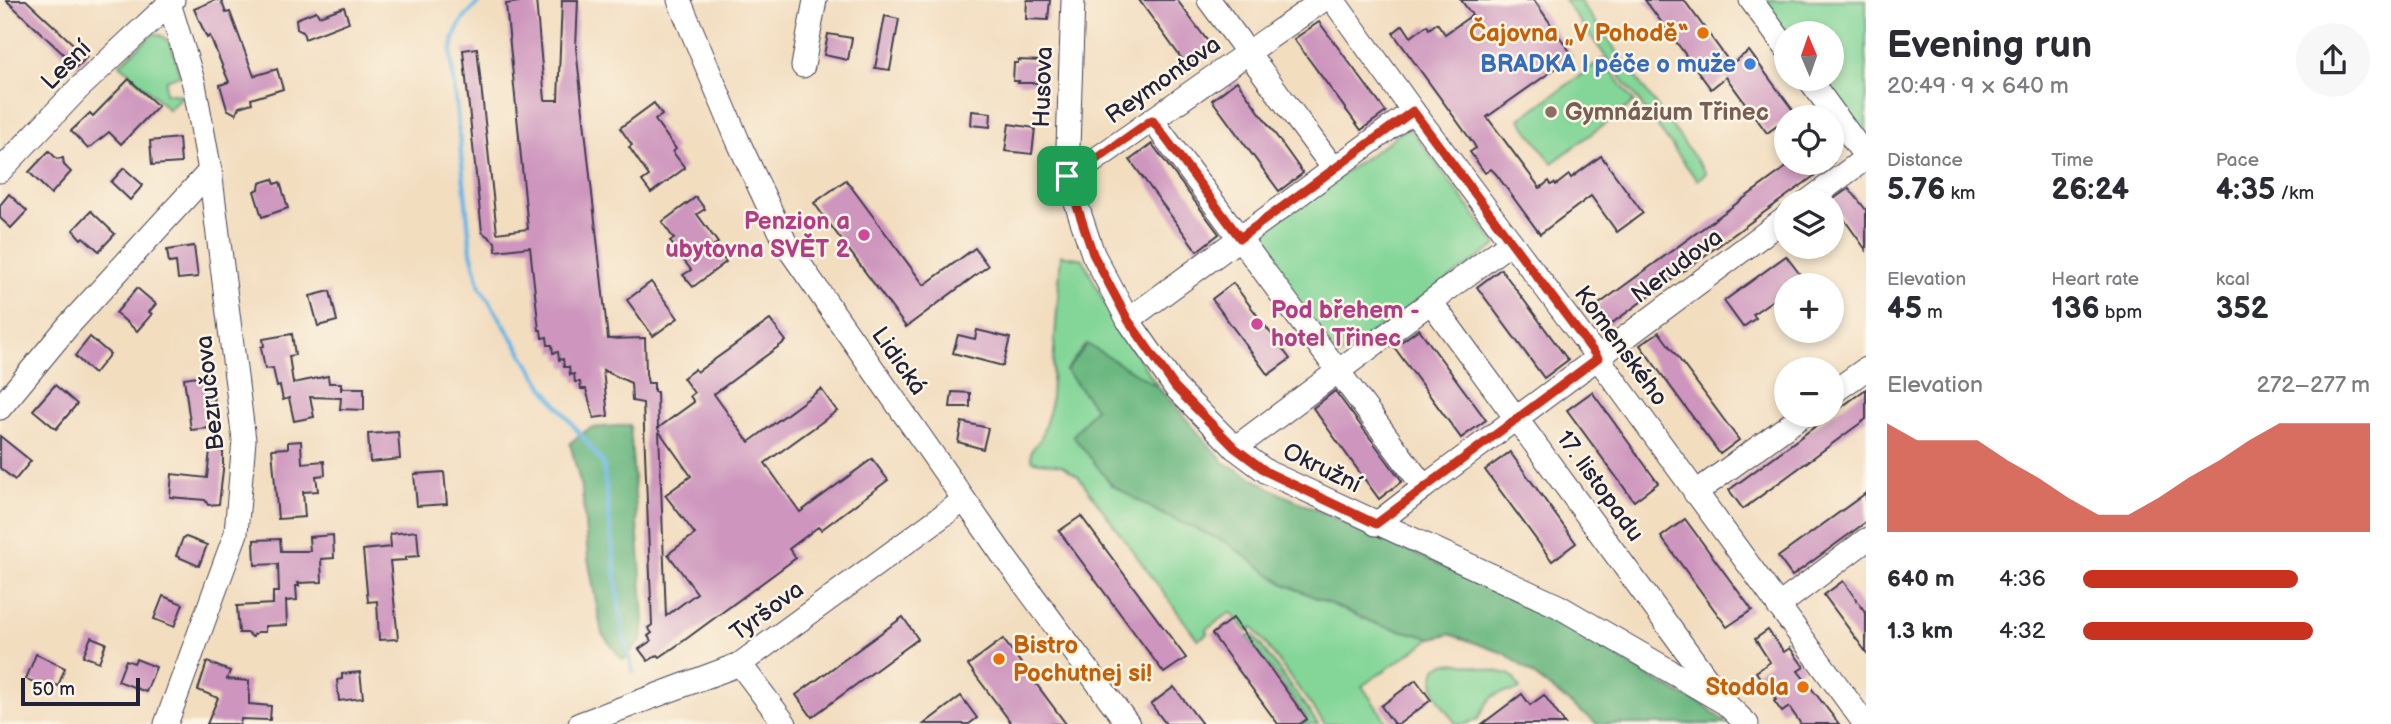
<!DOCTYPE html>
<meta charset="utf-8">
<style>
body{margin:0;font-family:"Balsamiq Sans",sans-serif;background:#f7f7f7;color:#2b2b33;height:100vh;display:flex;flex-direction:column;font-size:26px;white-space:nowrap}
*{box-sizing:border-box;margin:0}
p{font-size:23px;color:#7c7c81}
.icon{flex:none;width:38px;height:38px;fill:none;stroke:currentColor;stroke-width:2;stroke-linecap:round;stroke-linejoin:round}
.map{position:relative;flex:1;overflow:hidden}
.drawer{display:flex;flex-direction:column;background:#fff;width:525px}
.drawer>*{flex:none}
.needle{width:46px;rotate:358deg}
.buttons{position:absolute;left:1774px;top:21px;display:grid;gap:14px}
.buttons a{display:grid;place-items:center;width:70px;height:70px;border-radius:50%;background:#fff;box-shadow:0 4px 10px #0003;font-size:35px}
.scale{position:absolute;left:21px;bottom:18px;width:119px;box-sizing:border-box;padding-left:7px;border:4px solid #22223b;border-top:0;font-size:19px;line-height:24px;white-space:nowrap;color:#22223b;-webkit-text-stroke:5px #fcf5e5;paint-order:stroke}
.pin{position:absolute;display:grid;place-items:center;width:60px;height:60px;color:#fff;margin:-30px;border-radius:14px;box-shadow:0 4px 10px #0006}
.round{display:grid;place-items:center;flex:none;width:74px;height:74px;border-radius:37px;background:#f7f7f7}
.overview{display:flex;align-items:center;justify-content:space-between;height:119px;padding:0 21px}
h1{font-size:38px;font-weight:600;line-height:52px}
.metrics{display:grid;grid-template-columns:repeat(3,1fr);gap:10px;height:119px;padding:7px 21px}
.metrics div{display:grid;align-content:center}
.metrics b{font-size:30px;font-weight:600}
.metrics small{font-size:19px;font-weight:400}
.metrics p{font-size:19px}
.chart{height:196px;padding:14px 21px}
.chart p{display:flex;justify-content:space-between}
.chart svg{width:100%;height:126px;margin-top:7px;fill:#c8321e;opacity:.7}
ul{padding:0 21px;list-style:none;font-size:23px}
li{display:grid;grid-template-columns:112px 84px 1fr;align-items:center;height:52px}
li i{height:18px;border-radius:9px;background:#c8321e}
main{display:flex;flex:1;min-height:0}
.map>svg:first-child{display:block}
.green{fill:#83d698;stroke:#527c6a;stroke-width:2}
.forest{fill:#6ab780;stroke:#466c5e;stroke-width:2}
.lines{fill:none;stroke-linecap:round;stroke-linejoin:round}
.stream{stroke:#6db7e5;stroke-width:4.5}
.building{fill:#ce96be;fill-rule:evenodd}
.minor-casing{stroke:#413e4f;stroke-width:25}
.minor{stroke:#fff;stroke-width:23}
.route-casing{stroke:#fff;stroke-width:14}
.route{stroke:#c8321e;stroke-width:9}
.food-dot{fill:#e8710a;stroke:#fcf5e5;stroke-width:2.5}
.shop-dot{fill:#3f7fe0;stroke:#fcf5e5;stroke-width:2.5}
.education-dot{fill:#8d6e63;stroke:#fcf5e5;stroke-width:2.5}
.hotel-dot{fill:#d1479c;stroke:#fcf5e5;stroke-width:2.5}
.labels{text-anchor:middle;dominant-baseline:central;stroke-width:5;stroke-linejoin:round;paint-order:stroke}
.food-label{font-size:24px;font-weight:bold;fill:#c56008;stroke:#fcf5e5;text-anchor:end}
.shop-label{font-size:24px;font-weight:bold;fill:#366cbe;stroke:#fcf5e5;text-anchor:end}
.street-label{font-size:24px;fill:#22223b;stroke:#fcf5e5}
.education-label{font-size:24px;font-weight:bold;fill:#785e54;stroke:#fcf5e5;text-anchor:start}
.hotel-label{font-size:24px;font-weight:bold;fill:#b23c85;stroke:#fcf5e5;text-anchor:end}
</style>
<main>
<div class="map">
<svg width="1866" height="724" viewBox="0 0 1866 724">
<rect width="100%" height="100%" fill="#fcf5e5"/>
<filter id="ink" filterUnits="userSpaceOnUse"><feTurbulence type="fractalNoise" baseFrequency=".0143" numOctaves="2"/><feDisplacementMap in="SourceGraphic" scale="14" xChannelSelector="R" yChannelSelector="G"/><feConvolveMatrix kernelMatrix="1 2 1 2 8 2 1 2 1" color-interpolation-filters="sRGB"/></filter>
<filter id="wash" filterUnits="userSpaceOnUse"><feTurbulence type="fractalNoise" baseFrequency=".00686" numOctaves="4" result="noise"/><feDisplacementMap in="SourceGraphic" scale="28" xChannelSelector="R" yChannelSelector="G"/><feGaussianBlur stdDeviation="1.57" result="paint"/><feColorMatrix in="noise" values="0 0 0 0 0 0 0 0 0 0 0 0 0 0 0 0 0 1.4 0 .05"/><feComposite in="paint" operator="in"/></filter>
<g filter="url(#wash)">
<rect width="100%" height="100%" fill="#f2ddbf"/>
<g class="green">
<path d="M1564,0H1579L1706,173L1697,180Z"/>
<path d="M1761,0H1866V143L1819,79H1832V33H1787Z"/>
<path d="M154,33C174,37 174,57 180,75L166,80L165,93L182,95L169,110L120,64Z"/>
<path d="M1603,59L1634,102L1552,163L1520,119Z"/>
<path d="M1409,127L1497,245L1338,357L1250,240Z"/>
<path d="M1061,255L1083,259L1111,317L1158,387L1086,344L1066,370L1095,408L1074,435L1112,485L1160,513L1226,542L1284,584L1379,625L1432,638L1362,686L1388,724H1325L1253,627L1247,631L1231,612L1207,629V634L1198,640L1078,476L1061,465L1033,461L1031,457V451L1041,438L1050,409Z"/>
<path d="M1252,635L1254,636L1318,724H1300L1307,718L1247,637Z"/>
<path d="M1459,663L1508,674L1513,677L1520,689C1514,693 1511,691 1504,692C1488,695 1485,708 1478,719L1465,724H1456C1445,708 1425,688 1437,667L1444,664Z"/>
</g>
<g class="forest">
<path d="M1087,344L1158,387L1224,462L1281,494L1531,605L1665,686L1706,706L1727,724H1597L1506,654L1450,634L1432,638L1379,625L1284,584L1226,542L1160,513L1112,485L1073,436L1095,408L1066,370Z"/>
<path d="M630,425L644,620L642,639L623,660L602,634L588,558L582,490L570,443L590,428Z"/>
</g>
<g class="lines">
<path class="stream" d="M481,0C462,19 454,27 451,55L471,252L480,287L544,388L603,463L622,630L633,671"/>
</g>
<g id="blocks">
<g class="building">
<path d="M6,0H26L87,57L77,67Z"/>
<path d="M215,0H221L226,13L230,12L254,76L277,69L283,89L251,99L252,103L239,107L236,114L227,109L220,85L229,82L210,36L207,38L194,9Z"/>
<path d="M519,0H536L545,100H558L562,0H578L576,48L608,339L645,338L646,374L648,383H654V392H657L658,428L694,402L690,396L694,393L683,378L695,369L697,372L770,320L786,341L714,394L745,437L749,442L821,389L837,411L765,463L797,508L800,512L872,459L888,480L821,530L818,527L789,549L796,558L682,642L660,657L658,655L648,661L639,649L651,641L648,636L652,633L648,628L652,625L643,403L632,401L631,383L603,370L608,416L594,418L586,389H581L580,382H575L574,374L570,375L569,367H564L563,359L559,360L558,352L553,353L552,345H548L547,337L542,338L541,330H539L530,247L496,251L495,242L482,232L463,50L477,48L497,233L528,229L506,4L519,2ZM659,431L691,476L665,495L695,534L668,554L697,593L666,616Z"/>
<path d="M1027,0H1050L1048,20L1026,19Z"/>
<path d="M1139,0H1177L1212,47L1187,66Z"/>
<path d="M1461,0H1534L1573,56L1487,117L1540,188L1549,181L1551,185L1554,183L1556,185L1569,175L1571,178L1601,156L1643,213L1617,232L1591,196L1540,234L1496,174L1491,169L1485,173L1470,152L1476,148L1473,143L1393,33L1403,25L1411,37L1427,25L1429,29L1437,23L1445,34L1472,15Z"/>
<path d="M1645,0H1684L1731,64L1749,51L1795,113L1767,133L1726,77L1711,89Z"/>
<path d="M344,7L349,22L305,39L303,32L297,29L296,19L316,11L319,16Z"/>
<path d="M885,16L899,19L890,70L875,68Z"/>
<path d="M1319,22L1386,112L1361,130L1294,39Z"/>
<path d="M828,34L852,38L848,60L824,55Z"/>
<path d="M1018,60L1042,61L1040,83H1018L1019,81H1013L1014,63H1018Z"/>
<path d="M129,79L158,106L121,144L109,132L88,149L71,131L90,113L93,116Z"/>
<path d="M1237,81L1303,173L1279,191L1212,100Z"/>
<path d="M654,103L662,115L655,120L676,149L673,152L685,168L651,193L642,181L649,176L629,147L632,145L620,128Z"/>
<path d="M972,111L991,113L990,127L971,125Z"/>
<path d="M1009,124L1035,128L1032,154L1005,151Z"/>
<path d="M179,138L181,163L152,165L150,141Z"/>
<path d="M1152,144L1219,234L1197,251L1130,160Z"/>
<path d="M49,151L57,159L63,158L64,165L71,172L51,194L29,172Z"/>
<path d="M1792,163H1832L1608,326L1595,307Z"/>
<path d="M124,168L143,185L130,200L111,182Z"/>
<path d="M273,179L275,184L280,182L288,208L262,217L254,191L259,189L260,183Z"/>
<path d="M846,180L924,285L975,248L988,266L906,327L814,203Z"/>
<path d="M1849,188L1866,210V250L1831,201Z"/>
<path d="M9,194L27,211L11,228L0,218V205Z"/>
<path d="M696,197L705,209L697,214L718,243L714,245L726,262L693,287L683,275L691,270L670,241L674,239L662,222Z"/>
<path d="M91,211L115,234L99,251L83,237L81,239L73,230Z"/>
<path d="M194,246L198,277L178,279L176,262L169,263L167,250Z"/>
<path d="M1786,256L1808,285H1787V290L1753,314L1756,318L1743,327L1724,301Z"/>
<path d="M1501,269L1568,360L1544,378L1477,287Z"/>
<path d="M651,282L678,318L653,336L627,300Z"/>
<path d="M1233,283L1290,359L1268,375L1212,299Z"/>
<path d="M137,288L156,304L149,312L152,314L137,331L116,313Z"/>
<path d="M330,291L337,321L318,326L310,296Z"/>
<path d="M1419,329L1486,420L1461,438L1394,347Z"/>
<path d="M977,330L1010,338L1003,366L953,353L958,335L975,339Z"/>
<path d="M1659,332L1739,440L1720,454L1640,345Z"/>
<path d="M292,334L295,355L289,356L293,383L328,376L329,383H341V391V388H364V410L340,409L341,398L310,397L314,417L294,421L289,398L283,400L280,386L277,387L273,368L265,369L261,347L264,346L263,339Z"/>
<path d="M90,337L110,354L94,374L75,356Z"/>
<path d="M211,374L218,427L191,430L184,378Z"/>
<path d="M55,385L77,404L56,429L33,410Z"/>
<path d="M1866,389V419L1743,509L1729,490Z"/>
<path d="M1335,391L1402,481L1379,499L1313,408Z"/>
<path d="M952,392L970,393V407H950Z"/>
<path d="M1592,392L1658,483L1634,501L1567,410Z"/>
<path d="M962,422L988,428L983,449L958,442Z"/>
<path d="M398,432L400,459L370,462L368,434Z"/>
<path d="M0,436L31,461L15,480L0,468Z"/>
<path d="M301,441L302,463L324,461L325,475L316,476L318,491L303,492L305,517L278,519L272,449L288,448V442Z"/>
<path d="M210,450L223,451V470L219,504L208,505L205,500L170,497L172,474L207,478Z"/>
<path d="M1510,452L1576,543L1552,561L1485,470Z"/>
<path d="M444,472L447,504L417,506L414,474Z"/>
<path d="M1866,493V522L1792,576L1778,557Z"/>
<path d="M1081,516L1186,658L1164,673L1059,531Z"/>
<path d="M1685,519L1752,610L1727,627L1661,537Z"/>
<path d="M417,531L419,556L406,557V560L390,561L398,639L379,640L377,601L368,602L363,550L391,547L390,534Z"/>
<path d="M333,535L334,558L321,559L322,582L298,583L299,586H296L297,600L286,601L287,625L265,626V632H257L252,637L248,633H239L237,606L273,604V592H279L278,564L255,565L254,540L280,539L281,551H310L309,537Z"/>
<path d="M186,537L207,545L199,566L176,556L183,538Z"/>
<path d="M1843,581L1866,613V652L1824,595Z"/>
<path d="M163,596L183,604L174,627L154,619Z"/>
<path d="M903,617L918,639L812,717L796,695Z"/>
<path d="M1233,618L1307,719L1300,724H1278L1212,634Z"/>
<path d="M1768,630L1784,652L1790,648L1804,667L1798,671L1839,724H1801L1789,707L1782,712L1774,701L1776,700L1756,672L1770,662L1755,639Z"/>
<path d="M91,637L106,643L99,662L83,656Z"/>
<path d="M1003,639L1066,724H1012L968,665Z"/>
<path d="M36,654L65,668L58,686L53,684L51,689L26,679Z"/>
<path d="M136,659L156,667L146,692L118,681L126,660L134,663Z"/>
<path d="M207,662L230,671L227,679L249,681V704L271,706L270,720L241,719L240,724H207L218,698L198,690Z"/>
<path d="M360,672L363,698L339,701L337,680L342,679V674Z"/>
<path d="M1416,680L1431,700L1399,724H1394L1381,706Z"/>
<path d="M1174,687L1186,703L1202,724H1166L1151,704Z"/>
<path d="M1522,694L1530,705L1544,695L1565,724H1482Z"/>
<path d="M961,696L977,718L969,724H924Z"/>
</g>
</g>
</g>
<g filter="url(#ink)">
<use href="#blocks" fill-opacity="0" stroke="#413e4f" stroke-width="2"/>
<g class="lines">
<g class="minor-casing">
<g id="minor">
<path d="M679,0L738,141L787,246L1002,554L1128,724"/>
<path d="M1073,0L1067,176L1093,254L1128,320L1175,387L1235,448L1267,472L1558,606L1725,703L1747,724"/>
<path d="M1209,0L1334,169"/>
<path d="M1333,0L1413,111L1598,358L1865,724"/>
<path d="M1751,0L1787,49"/>
<path d="M803,66L815,0"/>
<path d="M1809,79L1866,157"/>
<path d="M1152,120L1424,487L1376,524"/>
<path d="M0,171L78,89L173,0"/>
<path d="M1067,176L1085,167L1323,0"/>
<path d="M1808,201L1866,158"/>
<path d="M1431,302L1718,694"/>
<path d="M1128,320L1413,111"/>
<path d="M1832,393L1866,369"/>
<path d="M0,408L68,326L210,171"/>
<path d="M1235,448L1511,242"/>
<path d="M1424,487L1787,217"/>
<path d="M1695,493L1803,415"/>
<path d="M1778,606L1866,540"/>
<path d="M740,664L785,724"/>
<path d="M166,724L236,533L244,440L210,171L194,84L168,0"/>
<path d="M580,724L740,664L964,500"/>
</g>
</g>
<use href="#minor" class="minor"/>
</g>
</g>
<g class="lines" filter="url(#ink)">
<g class="route-casing">
<path id="route" d="M1413,111L1598,358L1376,524L1267,472L1235,448L1175,387L1128,320L1093,254L1067,176L1085,167L1152,120L1240,238Z"/>
</g>
<use href="#route" class="route"/>
</g>
<g class="food-dot">
<circle cx="1703" cy="33" r="7"/>
<circle cx="999" cy="659" r="7"/>
<circle cx="1803" cy="687" r="7"/>
</g>
<circle class="shop-dot" cx="1750" cy="64" r="7"/>
<circle class="education-dot" cx="1551" cy="112" r="7"/>
<g class="hotel-dot">
<circle cx="864" cy="235" r="7"/>
<circle cx="1257" cy="324" r="7"/>
</g>
<g class="labels">
<g class="food-label">
<text x="1689" y="33">Čajovna „V Pohodě“</text>
<text x="1013" y="645" text-anchor="start">Bistro<tspan x="1013" dy="28">Pochutnej si!</tspan></text>
<text x="1789" y="687">Stodola</text>
</g>
<g class="shop-label">
<text x="1736" y="64">BRADKA | péče o muže</text>
</g>
<g class="street-label">
<text transform="translate(66 65) rotate(-45)">Lesní</text>
<text transform="translate(1163 80) rotate(-35)">Reymontova</text>
<text transform="translate(1043 87) rotate(-88)">Husova</text>
<text transform="translate(1677 266) rotate(-37)">Nerudova</text>
<text transform="translate(1621 346) rotate(54)">Komenského</text>
<text transform="translate(899 361) rotate(55)">Lidická</text>
<text transform="translate(210 393) rotate(-96)">Bezručova</text>
<text transform="translate(1322 468) rotate(26)">Okružní</text>
<text transform="translate(1600 486) rotate(54)">17. listopadu</text>
<text transform="translate(767 611) rotate(-36)">Tyršova</text>
</g>
<g class="education-label">
<text x="1565" y="112">Gymnázium Třinec</text>
</g>
<g class="hotel-label">
<text x="850" y="221">Penzion a<tspan x="850" dy="28">ubytovna SVĚT 2</tspan></text>
<text x="1271" y="310" text-anchor="start">Pod břehem -<tspan x="1271" dy="28">hotel Třinec</tspan></text>
</g>
</g>
</svg>
<div class="buttons">
<a><svg class="needle" viewBox="-14 -14 28 28"><path d="M0-13l5 13h-10z" fill="#e53935"/><path d="M0 13l5-13h-10z" fill="#7c7c81"/></svg></a>
<a><svg class="icon" aria-label="locate" viewBox="0 0 24 24"><circle cx="12" cy="12" r="6"/><path d="M12 2v4M12 18v4M2 12h4M18 12h4"/></svg></a>
<a><svg class="icon" aria-label="layers" viewBox="0 0 24 24"><path d="M12 4l9 5-9 5-9-5zM3 14l9 5 9-5"/></svg></a>
<a>+</a>
<a>−</a>
</div>
<div class="scale">50 m</div>
<div class="pin" style="left:1067px;top:176px;background:#1e9e55"><svg class="icon" aria-label="arrive" viewBox="0 0 24 24"><path d="M6 21V4h12l-3 4 3 4H6"/></svg></div>
</div>
<section class="drawer">
<div class="overview"><div><h1>Evening run</h1><p>20:49 · 9 × 640 m</p></div><a class="round"><svg class="icon" aria-label="share" viewBox="0 0 24 24"><path d="M12 15V3M7 8l5-5 5 5M5 13v7h14v-7"/></svg></a></div>
<div class="metrics">
<div><p>Distance</p><b>5.76<small> km</small></b></div>
<div><p>Time</p><b>26:24</b></div>
<div><p>Pace</p><b>4:35<small> /km</small></b></div>
</div>
<div class="metrics">
<div><p>Elevation</p><b>45<small> m</small></b></div>
<div><p>Heart rate</p><b>136<small> bpm</small></b></div>
<div><p>kcal</p><b>352</b></div>
</div>
<div class="chart"><p><span>Elevation</span>272–277 m</p>
<svg viewBox="0 0 160 44" preserveAspectRatio="none"><path d="M0 44V6L10 12L20 12L30 12L40 19L50 25L60 32L70 38L80 38L90 32L100 25L110 19L120 12L130 6L140 6L150 6L160 6V44z"/></svg>
</div>
<ul>
<li><b>640 m</b>4:36<i style="width:75%"></i></li>
<li><b>1.3 km</b>4:32<i style="width:80%"></i></li>
</ul>
</section>
</main>
